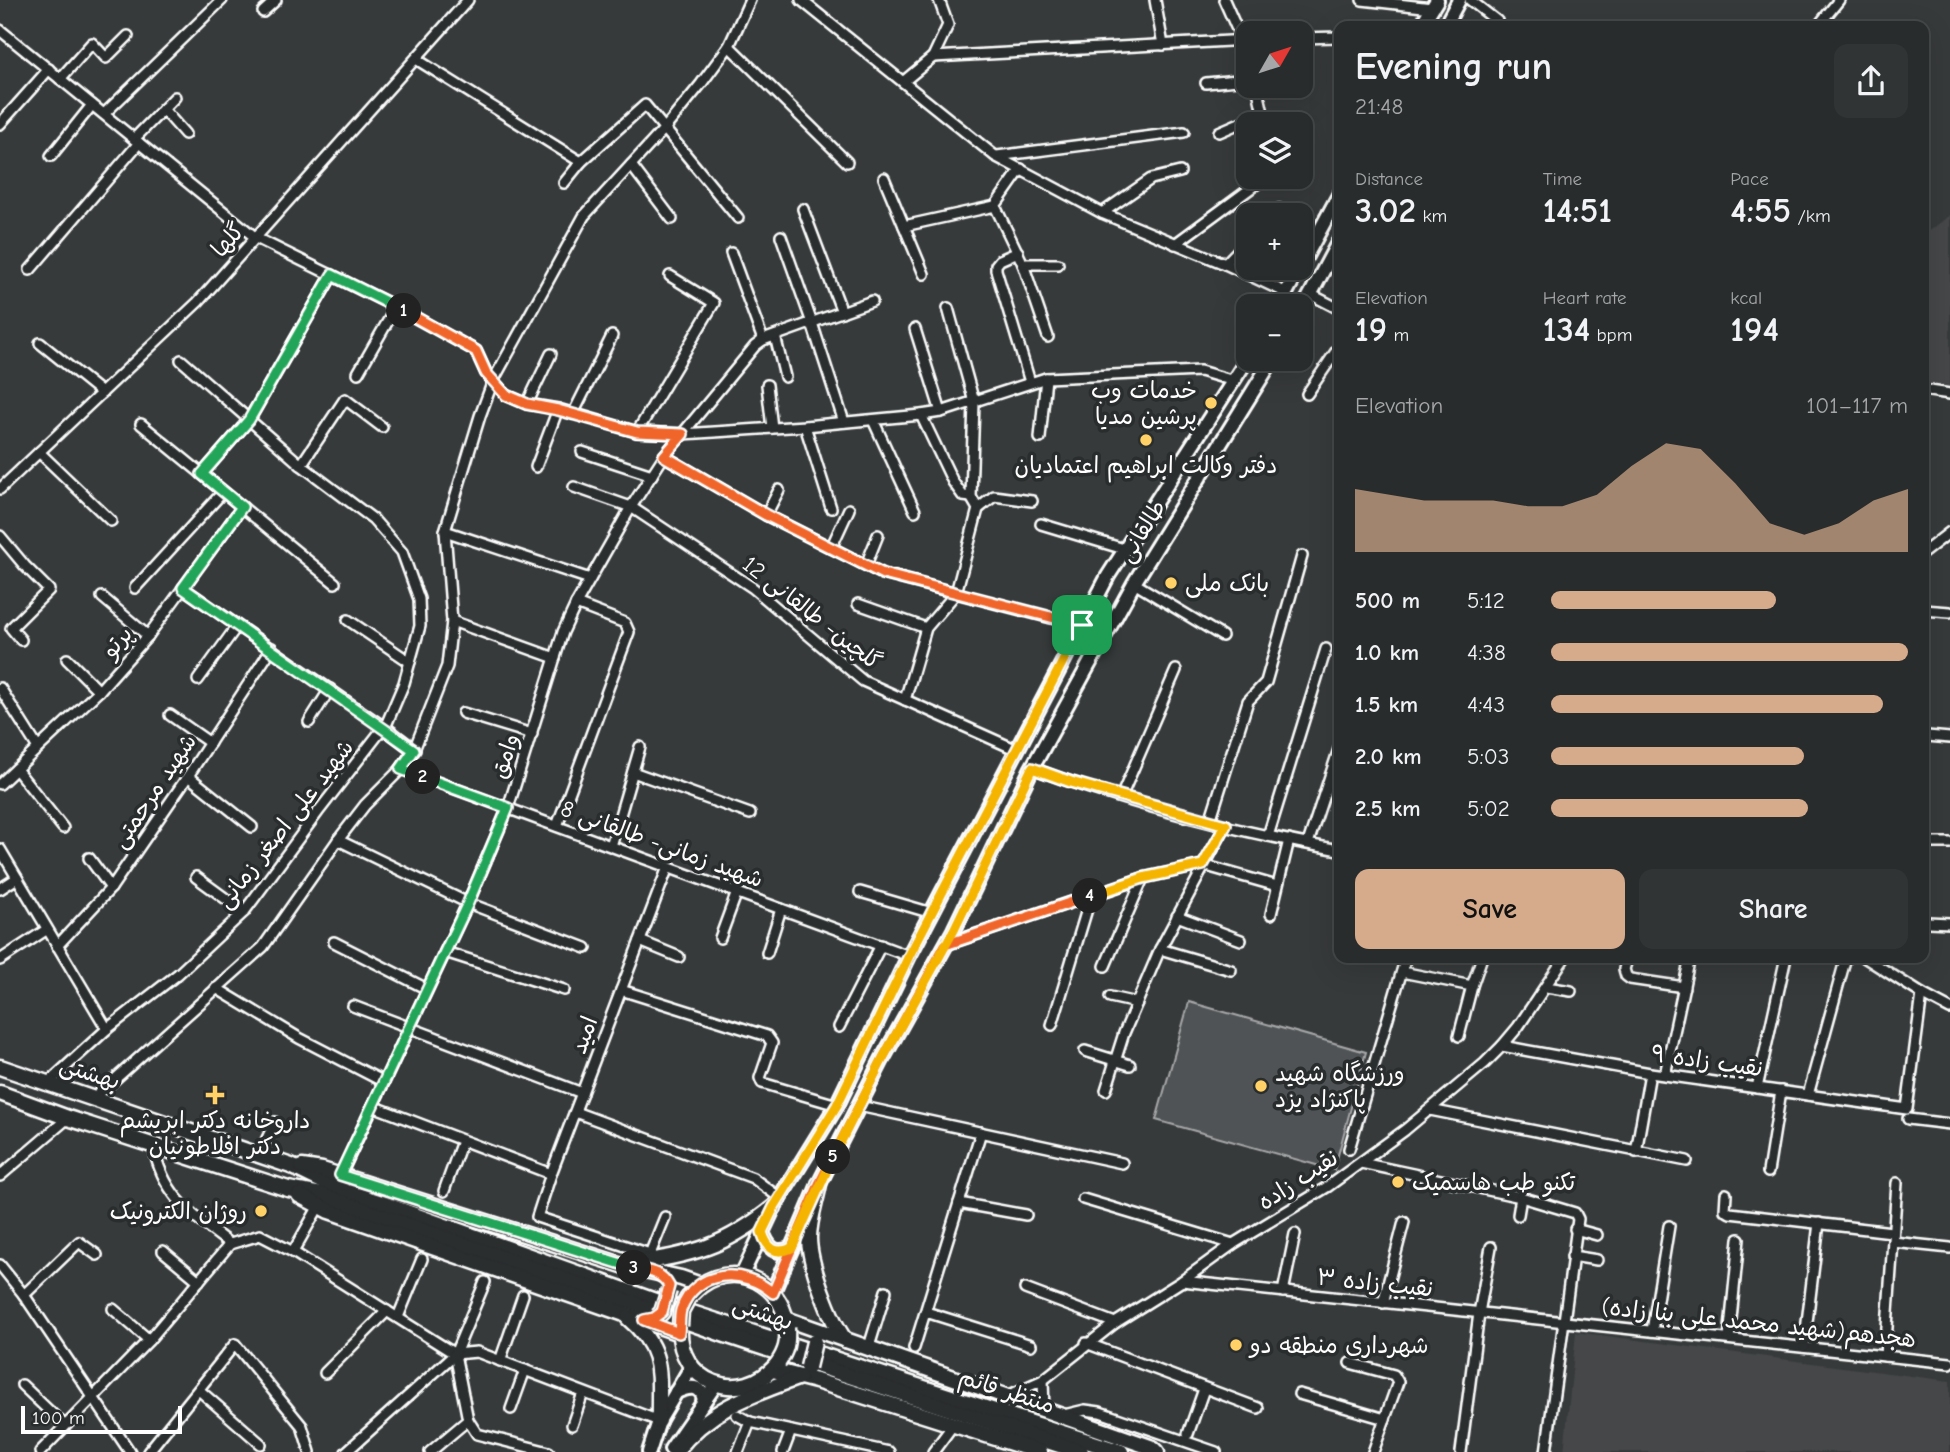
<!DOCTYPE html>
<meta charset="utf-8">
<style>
body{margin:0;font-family:"Comic Neue","Playpen Sans Arabic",sans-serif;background:#313434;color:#f1f3f6;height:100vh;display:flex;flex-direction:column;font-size:26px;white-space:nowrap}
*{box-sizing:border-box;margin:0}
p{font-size:23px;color:#a5a7a9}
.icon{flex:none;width:38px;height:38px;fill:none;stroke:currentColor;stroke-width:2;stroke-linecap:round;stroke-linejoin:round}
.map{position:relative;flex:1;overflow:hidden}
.side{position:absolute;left:1334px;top:21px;width:595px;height:942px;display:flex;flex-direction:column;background:#292c2c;border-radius:14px;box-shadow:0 7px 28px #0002,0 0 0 2px #454848}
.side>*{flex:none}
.needle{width:46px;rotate:51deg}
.buttons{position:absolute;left:1236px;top:21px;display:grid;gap:14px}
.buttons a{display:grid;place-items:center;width:77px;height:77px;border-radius:14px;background:#292c2c;box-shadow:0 7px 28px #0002,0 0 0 2px #454848;font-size:35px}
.scale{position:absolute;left:21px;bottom:18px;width:161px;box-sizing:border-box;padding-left:7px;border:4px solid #fff;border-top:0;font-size:19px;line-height:24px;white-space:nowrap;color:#fff;-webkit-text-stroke:5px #2a2d2e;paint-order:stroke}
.pin{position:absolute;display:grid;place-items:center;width:60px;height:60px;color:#fff;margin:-30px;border-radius:14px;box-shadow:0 4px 10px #0006}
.km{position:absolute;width:35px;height:35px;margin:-18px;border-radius:50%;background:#222;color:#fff;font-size:19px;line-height:35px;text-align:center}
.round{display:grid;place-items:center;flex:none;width:74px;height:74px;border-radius:14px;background:#313434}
.overview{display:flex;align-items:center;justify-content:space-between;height:119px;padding:0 21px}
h1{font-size:38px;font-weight:600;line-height:52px}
.figures{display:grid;grid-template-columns:repeat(3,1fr);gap:10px;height:119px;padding:7px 21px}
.figures div{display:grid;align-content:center}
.figures b{font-size:35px;font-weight:600}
.figures small{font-size:19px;font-weight:400}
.figures p{font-size:19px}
.chart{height:196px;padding:14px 21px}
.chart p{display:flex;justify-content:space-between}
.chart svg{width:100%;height:126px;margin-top:7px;fill:#d6ab8b;opacity:.7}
.cta{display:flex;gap:14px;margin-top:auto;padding:14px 21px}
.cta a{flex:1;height:80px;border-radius:14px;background:#d6ab8b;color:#111;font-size:28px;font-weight:600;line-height:80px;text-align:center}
.cta a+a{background:#313434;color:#f1f3f6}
ul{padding:0 21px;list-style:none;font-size:23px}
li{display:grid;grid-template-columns:112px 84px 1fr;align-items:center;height:52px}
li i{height:18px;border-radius:9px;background:#d6ab8b}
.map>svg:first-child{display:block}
.built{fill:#444748}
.green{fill:#505354;stroke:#a8a9aa;stroke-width:2}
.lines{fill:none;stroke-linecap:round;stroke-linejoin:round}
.minor-casing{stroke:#fff;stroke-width:14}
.tertiary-casing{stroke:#fff;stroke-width:16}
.secondary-casing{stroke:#fff;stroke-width:18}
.primary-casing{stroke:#fff;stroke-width:19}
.minor{stroke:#2a2d2e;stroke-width:9}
.tertiary{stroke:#2a2d2e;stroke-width:10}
.secondary{stroke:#2a2d2e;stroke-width:12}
.primary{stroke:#2a2d2e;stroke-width:14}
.primary-bridge-casing{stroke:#fff;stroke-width:19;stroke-linecap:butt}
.primary-bridge{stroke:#2a2d2e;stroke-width:14}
.split-1-casing{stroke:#fff;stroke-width:14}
.split-2-casing{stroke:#fff;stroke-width:14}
.split-3-casing{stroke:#fff;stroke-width:14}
.split-4-casing{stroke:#fff;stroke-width:14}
.split-5-casing{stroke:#fff;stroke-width:14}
.split-6-casing{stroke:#fff;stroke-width:14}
.split-1{stroke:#f0652b;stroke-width:9}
.split-2{stroke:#22a559;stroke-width:9}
.split-3{stroke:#22a559;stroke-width:9}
.split-4{stroke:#f0652b;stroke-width:9}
.split-5{stroke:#f5b400;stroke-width:9}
.split-6{stroke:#f5b400;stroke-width:9}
.poi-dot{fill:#ffd166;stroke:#2a2d2e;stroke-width:2.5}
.labels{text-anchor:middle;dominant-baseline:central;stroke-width:7;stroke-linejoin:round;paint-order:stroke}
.street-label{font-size:23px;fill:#fff;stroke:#2a2d2e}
.poi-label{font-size:23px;fill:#fff;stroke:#2a2d2e;text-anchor:start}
</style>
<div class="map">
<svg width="1950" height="1452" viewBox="0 0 1950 1452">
<rect width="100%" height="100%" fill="#373a3b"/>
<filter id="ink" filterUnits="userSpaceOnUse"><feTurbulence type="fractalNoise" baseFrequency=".0143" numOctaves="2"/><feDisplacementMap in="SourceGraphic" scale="14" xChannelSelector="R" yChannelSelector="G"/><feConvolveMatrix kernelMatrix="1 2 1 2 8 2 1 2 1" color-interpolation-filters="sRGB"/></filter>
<g filter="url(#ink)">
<g class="built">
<path d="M1950,215V386L1923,383V236Z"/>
<path d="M1576,1332L1950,1381V1452H1564Z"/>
</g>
<path class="green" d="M1189,1002L1366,1052L1334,1170L1156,1120Z"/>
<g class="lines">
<g class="minor-casing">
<g id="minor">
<path d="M801,0L995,156L1102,213L1225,264L1287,293"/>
<path d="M1155,0L1163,45"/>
<path d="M1224,0L1248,54"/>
<path d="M1362,0L1432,8"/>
<path d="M1470,0L1497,21"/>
<path d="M263,12L276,0"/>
<path d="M1818,26L1839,0"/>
<path d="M0,30L256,238L396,307L476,351L486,373L506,395L527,404L558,409L637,432L683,434L805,426L921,415L941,412L1046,378L1200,371L1234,381"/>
<path d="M1300,38L1339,37"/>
<path d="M729,46L847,162"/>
<path d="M933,57L1248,40"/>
<path d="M416,59L581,162"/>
<path d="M60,79L92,43L106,58L128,36"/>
<path d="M903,82L933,57L948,25L939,0"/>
<path d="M1206,83L1248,79"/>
<path d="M163,109L185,134"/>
<path d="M104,114L222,0"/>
<path d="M0,124L49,69"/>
<path d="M1219,132L1263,113L1257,86"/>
<path d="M134,139L175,97"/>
<path d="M51,156L92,105"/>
<path d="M997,156L1184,132"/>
<path d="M631,165L672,219"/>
<path d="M1021,169L995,206L1023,264L1048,337"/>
<path d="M884,178L924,274"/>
<path d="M564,183L581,162L645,105L738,218"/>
<path d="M803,209L842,312"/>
<path d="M1102,213L1151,179L1180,172"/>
<path d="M1272,215L1279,209"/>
<path d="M904,226L995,206"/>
<path d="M781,236L812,323L844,422"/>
<path d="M1175,244L1266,177"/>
<path d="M1018,252L1000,260L996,265V270L1030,382"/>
<path d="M731,253L763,340"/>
<path d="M1023,264H1058"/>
<path d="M1225,264L1248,240"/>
<path d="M30,270L139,143"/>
<path d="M1312,295L1339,309"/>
<path d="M915,329L941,412"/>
<path d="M775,336L785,377"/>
<path d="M40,343L102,393"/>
<path d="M358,373L396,307"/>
<path d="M767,385L772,428"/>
<path d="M1923,390L1950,394"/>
<path d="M1307,394L1339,347"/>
<path d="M527,404L551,354"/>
<path d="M573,414L612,336"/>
<path d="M921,415L953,482L963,496L971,497"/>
<path d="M873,420L915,511"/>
<path d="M141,424L335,583"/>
<path d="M805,426L831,508"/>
<path d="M637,432L714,303L670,276"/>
<path d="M1040,438L1046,378"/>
<path d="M39,452L111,521"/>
<path d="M582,452L652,475"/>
<path d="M664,456L766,515L883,574L1082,626"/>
<path d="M301,465L345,399L382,427"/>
<path d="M536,467L558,409"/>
<path d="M202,474L249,420L332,275"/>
<path d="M574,487L631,507L753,588L863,681L1017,750"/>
<path d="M0,489L198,302L468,0"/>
<path d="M978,509L994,496L1032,501"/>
<path d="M766,515L779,490"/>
<path d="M1041,524L1124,549"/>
<path d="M445,531L590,579"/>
<path d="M0,536L25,566L49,590L11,628L21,640"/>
<path d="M831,548L849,509"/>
<path d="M1923,553L1950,532"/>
<path d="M866,565L878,535"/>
<path d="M1134,583L1222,636"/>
<path d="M135,588L223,492"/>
<path d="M183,588L384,727"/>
<path d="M102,597L148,636"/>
<path d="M858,604L926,628"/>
<path d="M1923,610L1950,612"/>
<path d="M348,620L410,662"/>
<path d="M452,621L555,658"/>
<path d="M67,659L99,691"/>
<path d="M198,680L237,626"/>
<path d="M0,688L38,748"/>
<path d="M905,700L926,628L956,593L978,509L971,497L974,402L948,308"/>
<path d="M463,713L532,734"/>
<path d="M170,715L210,743"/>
<path d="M309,722L330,689"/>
<path d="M1927,736L1950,738"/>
<path d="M1032,768C1129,804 1238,832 1339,850"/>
<path d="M16,769L63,828"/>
<path d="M401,769L909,956"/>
<path d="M633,772L750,814"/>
<path d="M188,776L252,827"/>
<path d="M0,784L99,691L148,636L242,507"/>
<path d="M1121,797L1176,670"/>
<path d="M1210,821L1248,701L1266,682L1302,556"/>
<path d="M557,826L629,632L625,623L576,604"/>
<path d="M1268,836L1326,649"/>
<path d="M338,840L468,903L586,948"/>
<path d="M1308,843L1339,749"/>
<path d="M1923,843H1950"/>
<path d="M611,846L640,747"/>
<path d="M0,849L107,1029"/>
<path d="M89,858L111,888"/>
<path d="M196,877L244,912"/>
<path d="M0,889L17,878"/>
<path d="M860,892L932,913"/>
<path d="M1271,914L1289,840"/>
<path d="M1177,916L1241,940"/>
<path d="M1928,922L1950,923"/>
<path d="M720,938L737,892"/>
<path d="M640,941L679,957"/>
<path d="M334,942L427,989"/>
<path d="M945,945L1143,878L1203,865L1277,886"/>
<path d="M57,946L111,888L188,776L272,648"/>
<path d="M1160,949L1231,970"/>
<path d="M445,952L564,990"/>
<path d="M767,953L781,909"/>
<path d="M1628,957L1624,969L1626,976L1630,979L1684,987"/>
<path d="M1864,957L1922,994L1950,1009"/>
<path d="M0,960L46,930"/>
<path d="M1105,966L1143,878"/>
<path d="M1402,972L1472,986"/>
<path d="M1546,987L1571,991"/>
<path d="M216,988L299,1038L384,1082"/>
<path d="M621,990L767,1036L772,1043L760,1078L762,1083L837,1105"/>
<path d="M1110,997L1137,1003"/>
<path d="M353,1006L582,1093"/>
<path d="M1052,1025L1091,896"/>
<path d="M839,1027L881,945"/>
<path d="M1459,1036L1472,986L1482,957"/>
<path d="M1502,1046L1650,1073L1907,1109L1922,994"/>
<path d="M1085,1051L1130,1065"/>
<path d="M1665,1075L1690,957"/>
<path d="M48,1083L107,1029L178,974L244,912L318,812L387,723L404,683L420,626L419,599L402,552L373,519L301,465L181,360"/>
<path d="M1757,1088L1786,957"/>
<path d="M1106,1090L1124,1033L1160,949L1226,825"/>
<path d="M1808,1095L1846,957"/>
<path d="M94,1098L263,947L338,840L365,805L401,769L414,750L447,666L452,621L445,531L480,416L493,381L584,216L665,128L701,84L729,46L750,0"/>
<path d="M373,1106L551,1174"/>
<path d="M859,1106L1122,1163"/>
<path d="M1430,1110L1687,1161"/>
<path d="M575,1112L753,1178L780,1198"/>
<path d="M1908,1119L1950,1124"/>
<path d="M153,1145C163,1196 191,1214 230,1244"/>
<path d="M1349,1149L1406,957"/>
<path d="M1636,1152L1650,1073"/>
<path d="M259,1155L275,1122"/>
<path d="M1361,1163L1521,1197L1575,1213L1578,1219L1546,1452"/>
<path d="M1768,1172L1781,1091"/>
<path d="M0,1176L68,1118"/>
<path d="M340,1176L468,903L508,808L563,632L576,604L631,507L664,456L755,346L763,340L872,301"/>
<path d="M444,1191L462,1141"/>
<path d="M1726,1194L1725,1210L1730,1213L1892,1232"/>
<path d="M1083,1199L1233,1244"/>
<path d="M959,1203L1026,1215"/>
<path d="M1518,1215L1521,1197"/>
<path d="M665,1217L650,1254L537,1217L551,1174L668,867"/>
<path d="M1575,1229L1597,1235"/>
<path d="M1893,1242L1950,1248"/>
<path d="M230,1244L260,1235L293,1252L455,1354"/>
<path d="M163,1251L199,1281"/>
<path d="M293,1252L319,1206"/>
<path d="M1572,1256L1597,1260"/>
<path d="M0,1265L24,1295L130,1452"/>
<path d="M1182,1281L1950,1363"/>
<path d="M1025,1289L1115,1323"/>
<path d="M1283,1292L1295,1234"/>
<path d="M24,1295L79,1242L97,1255"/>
<path d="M1383,1303L1404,1222"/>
<path d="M113,1309L149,1340"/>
<path d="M926,1312L1031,1345"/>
<path d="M398,1317L422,1259"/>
<path d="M1652,1331L1669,1226"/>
<path d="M1729,1339L1739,1239"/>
<path d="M1086,1343L1258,1408"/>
<path d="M1804,1347L1819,1223"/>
<path d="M914,1348L981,1132"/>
<path d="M868,1350L886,1291"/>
<path d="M455,1354L477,1352L659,1421"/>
<path d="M455,1354L468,1420L477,1434L549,1452"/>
<path d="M1885,1356L1897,1183"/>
<path d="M500,1361L523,1295"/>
<path d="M1350,1363L1394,1375L1398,1382L1373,1452"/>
<path d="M325,1373L387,1311"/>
<path d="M1043,1380L1044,1411"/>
<path d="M22,1385L65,1426"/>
<path d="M199,1390L261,1444"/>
<path d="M1299,1394L1385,1419"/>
<path d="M1005,1397L1043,1380L1115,1323L1182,1281L1233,1244L1327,1187L1405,1130L1485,1063L1502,1046L1518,1027L1565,957"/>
<path d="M511,1409L525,1370"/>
<path d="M737,1415L750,1422L889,1452"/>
<path d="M1064,1415L1085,1410L1100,1412L1216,1452"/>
<path d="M572,1425L583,1393"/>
<path d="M1188,1434L1204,1389"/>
<path d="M40,1452L149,1340L230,1244"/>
<path d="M148,1452L235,1344L302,1426L310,1452"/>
<path d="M346,1452L455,1354L485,1282"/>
<path d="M430,1452L468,1420"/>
<path d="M738,1452L750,1422"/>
<path d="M783,1452L791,1431"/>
<path d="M933,1452L953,1425"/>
<path d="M1461,1452L1479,1313L1491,1247"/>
</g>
</g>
<g class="tertiary-casing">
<path id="tertiary" d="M384,727L414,750"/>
</g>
<g class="secondary-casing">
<g id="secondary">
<path d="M1421,26L1437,0"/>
<path d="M1445,26L1459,0"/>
<path d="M1279,306L1339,195"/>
<path d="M1300,314L1339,241"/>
<path d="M762,1232C768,1248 775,1256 792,1248"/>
<path d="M742,1275L774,1207L837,1105L909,956L1108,576L1248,358"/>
<path d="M773,1292L819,1184L883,1058L954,930L1032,768L1134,583L1273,359"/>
<path d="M676,1392C689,1386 702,1384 704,1401"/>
<path d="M671,1449L716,1384"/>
<path d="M649,1452L659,1421L691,1367"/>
</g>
</g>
<g class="primary-casing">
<g id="primary">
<path d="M0,1067L291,1166L328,1184L658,1302L1121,1452"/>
<path d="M0,1093L68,1118L288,1189L322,1195L728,1336L1081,1452"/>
<path d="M302,1167L322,1170L622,1265L681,1278L701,1285"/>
<path d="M819,1184C816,1201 809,1220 809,1238C809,1263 830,1320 845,1340"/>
<path d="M299,1195L329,1211L679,1333"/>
<path d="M632,1264C696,1253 723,1248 774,1207"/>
<path d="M688,1298C696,1290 703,1282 715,1278C750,1266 784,1291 787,1327"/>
<path d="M628,1318C666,1350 658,1376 659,1421"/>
<path d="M786,1319L1153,1448L1157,1452"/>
<path d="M680,1326C676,1383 742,1408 778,1363"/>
<path d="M773,1370L816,1381L1040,1452"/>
<path d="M675,1452C709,1409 750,1395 800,1377"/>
</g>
</g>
<use href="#minor" class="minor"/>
<use href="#tertiary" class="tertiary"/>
<use href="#secondary" class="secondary"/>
<use href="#primary" class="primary"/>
<g class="primary-bridge-casing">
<g id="primary-bridge">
<path d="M658,1316L662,1312L669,1290"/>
<path d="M680,1326L681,1311L688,1298"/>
<path d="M778,1363C786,1351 788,1343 787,1328"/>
<path d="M808,1367L814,1342"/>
</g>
</g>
<use href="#primary-bridge" class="primary-bridge"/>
</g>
</g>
<g class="lines" filter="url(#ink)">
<g class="split-1-casing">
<path id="split-1" d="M404,311L476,351L486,373L506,395L527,404L558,410L637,432L683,434L664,456L766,515L883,574L1082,625"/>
</g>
<g class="split-2-casing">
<path id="split-2" d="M404,311L332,275L249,420L202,474L242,507L183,588L414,750L401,769L423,777"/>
</g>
<g class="split-3-casing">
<path id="split-3" d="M423,777L508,808L468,903L340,1175L634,1268"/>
</g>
<g class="split-4-casing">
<path id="split-4" d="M634,1268C649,1271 662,1272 669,1286L662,1312L654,1318L644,1320L679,1333C680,1326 679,1317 681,1310C695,1269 744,1267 773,1293L819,1184L883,1058L945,945L1090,896"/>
</g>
<g class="split-5-casing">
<path id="split-5" d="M833,1157L883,1058L954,930L1032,768L1071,782L1226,825L1203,865L1143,878L1090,896"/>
</g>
<g class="split-6-casing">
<path id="split-6" d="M833,1157L792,1248C775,1256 767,1248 762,1232L774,1207L837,1105L909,956L1082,625"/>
</g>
<use href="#split-1" class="split-1"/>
<use href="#split-2" class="split-2"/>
<use href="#split-3" class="split-3"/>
<use href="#split-4" class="split-4"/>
<use href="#split-5" class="split-5"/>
<use href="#split-6" class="split-6"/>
</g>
<g class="poi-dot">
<circle cx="1211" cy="403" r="7"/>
<circle cx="1146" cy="440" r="7"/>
<circle cx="1171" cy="583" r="7"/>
<circle cx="1261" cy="1086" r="7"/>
<path d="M211.5 1084.5h7v7h7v7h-7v7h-7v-7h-7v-7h7z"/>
<circle cx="1398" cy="1182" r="7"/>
<circle cx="261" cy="1211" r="7"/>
<circle cx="1236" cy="1345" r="7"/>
</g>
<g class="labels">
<g class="street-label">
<text transform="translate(228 240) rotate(-48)">گلها</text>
<text transform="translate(1142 531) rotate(-58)">طالقانی</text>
<text transform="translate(812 613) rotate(38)">گلچین- طالقانی 12</text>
<text transform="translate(117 642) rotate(-49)">پرتو</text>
<text transform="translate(505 756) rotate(-72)">وامق</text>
<text transform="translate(154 791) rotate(-56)">شهید مرحمتی</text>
<text transform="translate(285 824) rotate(-52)">شهید علی اصغر زمانی</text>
<text transform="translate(662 844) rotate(20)">شهید زمانی- طالقانی 8</text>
<text transform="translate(584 1035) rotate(-69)">امید</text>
<text transform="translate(1707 1061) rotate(8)">نقیب زاده ۹</text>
<text transform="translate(90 1073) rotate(18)">بهشتی</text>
<text transform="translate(1298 1180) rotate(-33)">نقیب زاده</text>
<text transform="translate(1375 1283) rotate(6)">نقیب زاده ۳</text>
<text transform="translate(763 1313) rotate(19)">بهشتی</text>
<text transform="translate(1759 1323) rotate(6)">هجدهم(شهید محمد علی بنا زاده)</text>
<text transform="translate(1007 1391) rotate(18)">منتظر قائم</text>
</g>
<g class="poi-label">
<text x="1197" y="390" text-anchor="end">خدمات وب<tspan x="1197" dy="26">پرشین مدیا</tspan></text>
<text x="1146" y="465" text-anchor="middle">دفتر وکالت ابراهیم اعتمادیان</text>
<text x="1185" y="583">بانک ملی</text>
<text x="1275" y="1073">ورزشگاه شهید<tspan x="1275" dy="26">پاکنژاد یزد</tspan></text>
<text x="215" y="1120" text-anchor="middle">داروخانه دکتر ابریشم<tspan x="215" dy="26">دکتر افلاطونیان</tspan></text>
<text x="1412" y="1182">تکنو طب هاسمیک</text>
<text x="247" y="1211" text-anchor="end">روژان الکترونیک</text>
<text x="1250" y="1345">شهرداری منطقه دو</text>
</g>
</g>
</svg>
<div class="buttons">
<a><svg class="needle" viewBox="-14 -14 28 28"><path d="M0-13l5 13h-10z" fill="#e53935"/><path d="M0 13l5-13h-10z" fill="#a5a7a9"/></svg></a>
<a><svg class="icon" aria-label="layers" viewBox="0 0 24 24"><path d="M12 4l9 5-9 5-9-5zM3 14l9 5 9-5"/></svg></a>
<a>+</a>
<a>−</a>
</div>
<div class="scale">100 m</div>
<div class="pin" style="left:1082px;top:625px;background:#1e9e55"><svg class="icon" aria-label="arrive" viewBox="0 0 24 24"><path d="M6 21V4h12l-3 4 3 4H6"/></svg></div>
<b class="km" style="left:404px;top:311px">1</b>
<b class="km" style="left:423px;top:777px">2</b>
<b class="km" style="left:634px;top:1268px">3</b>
<b class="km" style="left:1090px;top:896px">4</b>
<b class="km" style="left:833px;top:1157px">5</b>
<section class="side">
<div class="overview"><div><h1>Evening run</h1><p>21:48</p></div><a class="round"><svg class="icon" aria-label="share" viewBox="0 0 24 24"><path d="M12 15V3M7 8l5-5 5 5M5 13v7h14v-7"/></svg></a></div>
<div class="figures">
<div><p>Distance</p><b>3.02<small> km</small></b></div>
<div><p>Time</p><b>14:51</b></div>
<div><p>Pace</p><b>4:55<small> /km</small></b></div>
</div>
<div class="figures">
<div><p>Elevation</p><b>19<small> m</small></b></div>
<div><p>Heart rate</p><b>134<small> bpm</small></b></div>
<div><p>kcal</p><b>194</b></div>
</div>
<div class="chart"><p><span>Elevation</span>101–117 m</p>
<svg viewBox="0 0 160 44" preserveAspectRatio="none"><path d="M0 44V22L10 24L20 26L30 26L40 26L50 28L60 28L70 24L80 14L90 6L100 8L110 20L120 34L130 38L140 34L150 26L160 22V44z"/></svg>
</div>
<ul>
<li><b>500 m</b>5:12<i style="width:63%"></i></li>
<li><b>1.0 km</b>4:38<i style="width:100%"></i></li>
<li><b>1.5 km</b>4:43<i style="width:93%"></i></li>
<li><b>2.0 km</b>5:03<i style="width:71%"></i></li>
<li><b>2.5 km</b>5:02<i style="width:72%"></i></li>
</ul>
<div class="cta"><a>Save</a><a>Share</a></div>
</section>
</div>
